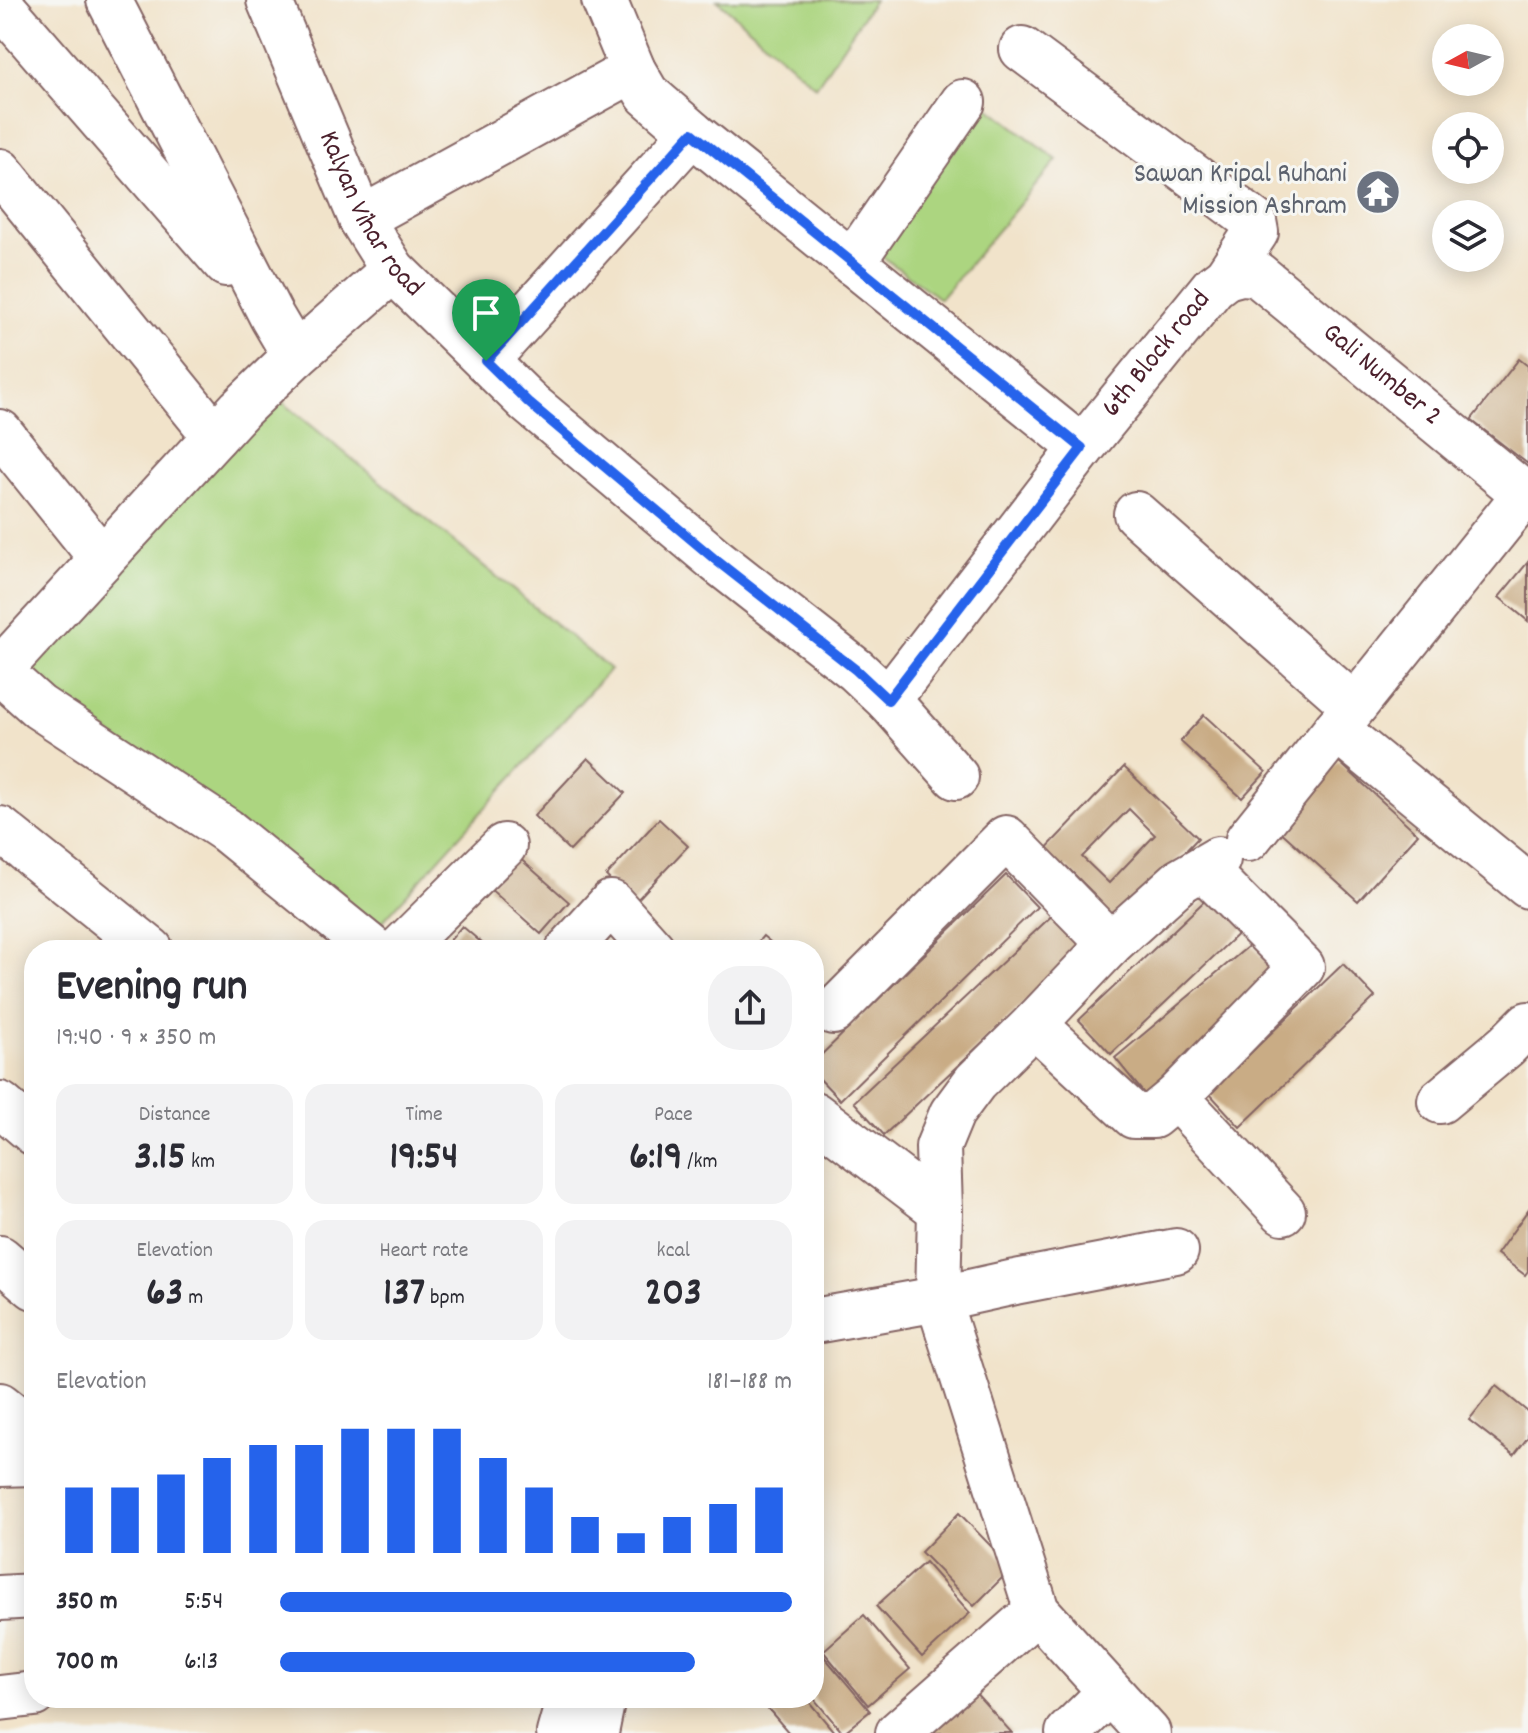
<!DOCTYPE html>
<meta charset="utf-8">
<style>
body{margin:0;font-family:Dekko,sans-serif;background:#f2f2f3;color:#2b2b33;height:100vh;display:flex;flex-direction:column;font-size:30px;white-space:nowrap}
*{box-sizing:border-box;margin:0}
p{font-size:26px;color:#7c7c81}
.icon{flex:none;width:44px;height:44px;fill:none;stroke:currentColor;stroke-width:2;stroke-linecap:round;stroke-linejoin:round}
.map{position:relative;flex:1;overflow:hidden}
.side{position:absolute;left:24px;top:940px;width:800px;height:768px;display:flex;flex-direction:column;background:#fff;border-radius:32px;box-shadow:0 4px 20px #0003}
.side>*{flex:none}
.needle{width:52px;rotate:262deg}
.controls{position:absolute;left:1432px;top:24px;display:grid;gap:16px}
.controls a{display:grid;place-items:center;width:72px;height:72px;border-radius:50%;background:#fff;box-shadow:0 4px 20px #0003;font-size:40px}
.pin{position:absolute;display:grid;place-items:center;width:68px;height:68px;color:#fff;margin:-82px -34px;border-radius:50% 50% 50% 0;rotate:-45deg;box-shadow:0 0 8px #0007}
.pin .icon{rotate:45deg}
.round{display:grid;place-items:center;flex:none;width:84px;height:84px;border-radius:32px;background:#f2f2f3}
.head{display:flex;align-items:center;justify-content:space-between;height:136px;padding:0 32px}
h1{font-size:44px;font-weight:700;line-height:60px}
.figures{display:grid;grid-template-columns:repeat(3,1fr);gap:12px;height:136px;padding:8px 32px}
.figures div{display:grid;align-content:center;border-radius:20px;background:#f2f2f3;text-align:center}
.figures b{font-size:40px;font-weight:700}
.figures small{font-size:22px;font-weight:400}
.figures p{font-size:22px}
.chart{height:224px;padding:16px 32px}
.chart p{display:flex;justify-content:space-between}
.chart svg{width:100%;height:144px;margin-top:8px;stroke:#2563eb;stroke-width:6}
ul{padding:0 32px;list-style:none;font-size:26px}
li{display:grid;grid-template-columns:128px 96px 1fr;align-items:center;height:60px}
li i{height:20px;border-radius:10px;background:#2563eb}
.map>svg:first-child{display:block}
.green{fill:#acd580;stroke:#7b7a56;stroke-width:2}
.building{fill:#c9ac85;fill-rule:evenodd}
.lines{fill:none;stroke-linecap:round;stroke-linejoin:round}
.minor-casing{stroke:#846463;stroke-width:48}
.minor{stroke:#fff;stroke-width:44}
.route-casing{stroke:#fff;stroke-width:16}
.route{stroke:#2563eb;stroke-width:10}
.labels{text-anchor:middle;dominant-baseline:central;stroke-width:6;stroke-linejoin:round;paint-order:stroke}
.worship-label{font-size:28px;fill:#5b616d;stroke:#f6f6f2;text-anchor:end}
.street-label{font-size:28px;fill:#4a1f2b;stroke:#f6f6f2}
</style>
<div class="map">
<svg width="1528" height="1733" viewBox="0 0 1528 1733">
<rect width="100%" height="100%" fill="#f6f6f2"/>
<filter id="ink" filterUnits="userSpaceOnUse"><feTurbulence type="fractalNoise" baseFrequency=".0125" numOctaves="2"/><feDisplacementMap in="SourceGraphic" scale="16" xChannelSelector="R" yChannelSelector="G"/><feConvolveMatrix kernelMatrix="1 2 1 2 8 2 1 2 1" color-interpolation-filters="sRGB"/></filter>
<filter id="wash" filterUnits="userSpaceOnUse"><feTurbulence type="fractalNoise" baseFrequency=".006" numOctaves="4" result="noise"/><feDisplacementMap in="SourceGraphic" scale="32" xChannelSelector="R" yChannelSelector="G"/><feGaussianBlur stdDeviation="1.8" result="paint"/><feColorMatrix in="noise" values="0 0 0 0 0 0 0 0 0 0 0 0 0 0 0 0 0 1.4 0 .05"/><feComposite in="paint" operator="in"/></filter>
<g filter="url(#wash)">
<rect width="100%" height="100%" fill="#f1e3ca"/>
<g class="green">
<path d="M717,0H874L816,87Z"/>
<path d="M973,95L1057,160L940,299L854,236Z"/>
<path d="M269,391L610,669L375,930L18,666Z"/>
</g>
<g id="blocks">
<g class="building">
<path d="M1519,359L1528,366V464L1471,420Z"/>
<path d="M1528,562V621L1499,597Z"/>
<path d="M1204,715L1266,772L1242,798L1180,741Z"/>
<path d="M588,758L625,793L570,851L534,816Z"/>
<path d="M1338,761L1418,834L1358,901L1278,829Z"/>
<path d="M1124,767L1198,838L1129,910L1105,922L1084,901L1092,892L1067,867L1058,876L1038,857ZM1129,809L1155,835L1109,883L1082,857Z"/>
<path d="M659,819L688,846L634,903L606,876Z"/>
<path d="M516,855L569,902L541,934L488,887Z"/>
<path d="M1006,875L1037,907L840,1100L814,1073V1062Z"/>
<path d="M1214,892L1246,926L1111,1054L1079,1020Z"/>
<path d="M1059,909L1090,941L884,1135L854,1102Z"/>
<path d="M462,926L490,950H442Z"/>
<path d="M763,936L780,950H751Z"/>
<path d="M1251,944L1282,982L1146,1096L1115,1058Z"/>
<path d="M1343,964L1375,997L1240,1127L1209,1093Z"/>
<path d="M814,979L828,991L814,1008Z"/>
<path d="M1528,1210V1271L1525,1275L1497,1254Z"/>
<path d="M1496,1386L1528,1412V1437L1514,1455L1469,1420Z"/>
<path d="M959,1513L1012,1568L974,1606L921,1552Z"/>
<path d="M925,1562L970,1613L922,1657L876,1606Z"/>
<path d="M864,1615L910,1669L868,1705L823,1651Z"/>
<path d="M822,1654L870,1711L843,1733L814,1699V1661Z"/>
<path d="M972,1689L1012,1733H924Z"/>
<path d="M771,1698H806L835,1733H789L764,1704Z"/>
</g>
</g>
</g>
<g filter="url(#ink)">
<use href="#blocks" fill-opacity="0" stroke="#846463" stroke-width="2"/>
<g class="lines">
<g class="minor-casing">
<g id="minor">
<path id="s1" d="M269,0L361,219L393,270L529,403L717,561L856,670L888,700L956,777"/>
<path d="M604,0L633,70L647,94L692,133L1082,448"/>
<path d="M0,4L226,264"/>
<path d="M0,171L215,436"/>
<path d="M361,219L633,70"/>
<path d="M852,263L963,102"/>
<path id="s2" d="M1226,277L1241,273L1257,274L1528,497"/>
<path d="M295,356L393,270"/>
<path d="M486,361L692,133"/>
<path d="M0,432L102,559"/>
<path d="M1136,514L1354,706"/>
<path d="M0,670L240,409L295,356L272,317L109,0"/>
<path d="M0,672L39,707L226,830L374,950"/>
<path id="s3" d="M888,700L1082,448L1213,287L1226,277L1256,232L1254,221L1022,49"/>
<path d="M1336,729L1528,886"/>
<path d="M0,829L151,950"/>
<path d="M1248,839L1528,490"/>
<path d="M399,950L504,846"/>
<path d="M568,950L611,903L653,950"/>
<path d="M833,1012L1006,838L1110,944"/>
<path d="M1034,1024L1134,1116H1153L1176,1097L1302,967L1203,868"/>
<path d="M1176,1097L1283,1212"/>
<path d="M1440,1101L1506,1046L1528,1024"/>
<path d="M0,1104L34,1133"/>
<path d="M814,1114L940,1210"/>
<path d="M1176,1251L1015,1282L938,1299L940,1210L938,1147L952,1113L975,1082L1034,1024L1110,944L1180,881L1218,859"/>
<path d="M0,1258L34,1287"/>
<path d="M814,1321L938,1299L1037,1611L1148,1733"/>
<path d="M0,1405L24,1424L19,1434"/>
<path d="M0,1464L34,1463"/>
<path d="M0,1598L34,1596"/>
<path d="M0,1698L34,1694"/>
<path d="M559,1733L569,1698"/>
<path d="M596,1733L603,1698"/>
<path d="M898,1733L1037,1611"/>
<path d="M1068,1733L1110,1692"/>
</g>
</g>
<use href="#minor" class="minor"/>
</g>
</g>
<g class="lines" filter="url(#ink)">
<g class="route-casing">
<path id="route" d="M692,133L1082,448L888,700L856,670L717,561L529,403L486,361Z"/>
</g>
<use href="#route" class="route"/>
</g>
<defs>
<g id="temple-disc" transform="scale(2.3)"><circle r="9.5" fill="#6b7280" stroke="#f6f6f2"/><path d="M0-6L5-2H3V0L6.5 2.5H4V6H1.5V3h-3V6H-4V2.5H-6.5L-3 0V-2H-5Z" fill="#fff"/></g>
</defs>
<g fill-rule="evenodd">
<use href="#temple-disc" x="1378" y="192"/>
</g>
<g class="labels">
<g class="worship-label">
<text x="1347" y="176">Sawan Kripal Ruhani<tspan x="1347" dy="32">Mission Ashram</tspan></text>
</g>
<g class="street-label">
<text stroke="none"><textPath href="#s1" startOffset="238">Kalyan Vihar road</textPath></text>
<text stroke="none"><textPath href="#s3" startOffset="438">6th Block road</textPath></text>
<text stroke="none"><textPath href="#s2" startOffset="192">Gali Number 2</textPath></text>
</g>
</g>
</svg>
<div class="controls">
<a><svg class="needle" viewBox="-14 -14 28 28"><path d="M0-13l5 13h-10z" fill="#e53935"/><path d="M0 13l5-13h-10z" fill="#7c7c81"/></svg></a>
<a><svg class="icon" aria-label="locate" viewBox="0 0 24 24"><circle cx="12" cy="12" r="6"/><path d="M12 2v4M12 18v4M2 12h4M18 12h4"/></svg></a>
<a><svg class="icon" aria-label="layers" viewBox="0 0 24 24"><path d="M12 4l9 5-9 5-9-5zM3 14l9 5 9-5"/></svg></a>
</div>
<div class="pin" style="left:486px;top:361px;background:#1e9e55"><svg class="icon" aria-label="arrive" viewBox="0 0 24 24"><path d="M6 21V4h12l-3 4 3 4H6"/></svg></div>
<section class="side">
<div class="head"><div><h1>Evening run</h1><p>19:40 · 9 × 350 m</p></div><a class="round"><svg class="icon" aria-label="share" viewBox="0 0 24 24"><path d="M12 15V3M7 8l5-5 5 5M5 13v7h14v-7"/></svg></a></div>
<div class="figures">
<div><p>Distance</p><b>3.15<small> km</small></b></div>
<div><p>Time</p><b>19:54</b></div>
<div><p>Pace</p><b>6:19<small> /km</small></b></div>
</div>
<div class="figures">
<div><p>Elevation</p><b>63<small> m</small></b></div>
<div><p>Heart rate</p><b>137<small> bpm</small></b></div>
<div><p>kcal</p><b>203</b></div>
</div>
<div class="chart"><p><span>Elevation</span>181–188 m</p>
<svg viewBox="0 0 160 44" preserveAspectRatio="none"><path d="M5 44V24M15 44V24M25 44V20M35 44V15M45 44V11M55 44V11M65 44V6M75 44V6M85 44V6M95 44V15M105 44V24M115 44V33M125 44V38M135 44V33M145 44V29M155 44V24"/></svg>
</div>
<ul>
<li><b>350 m</b>5:54<i style="width:100%"></i></li>
<li><b>700 m</b>6:13<i style="width:81%"></i></li>
</ul>
</section>
</div>
